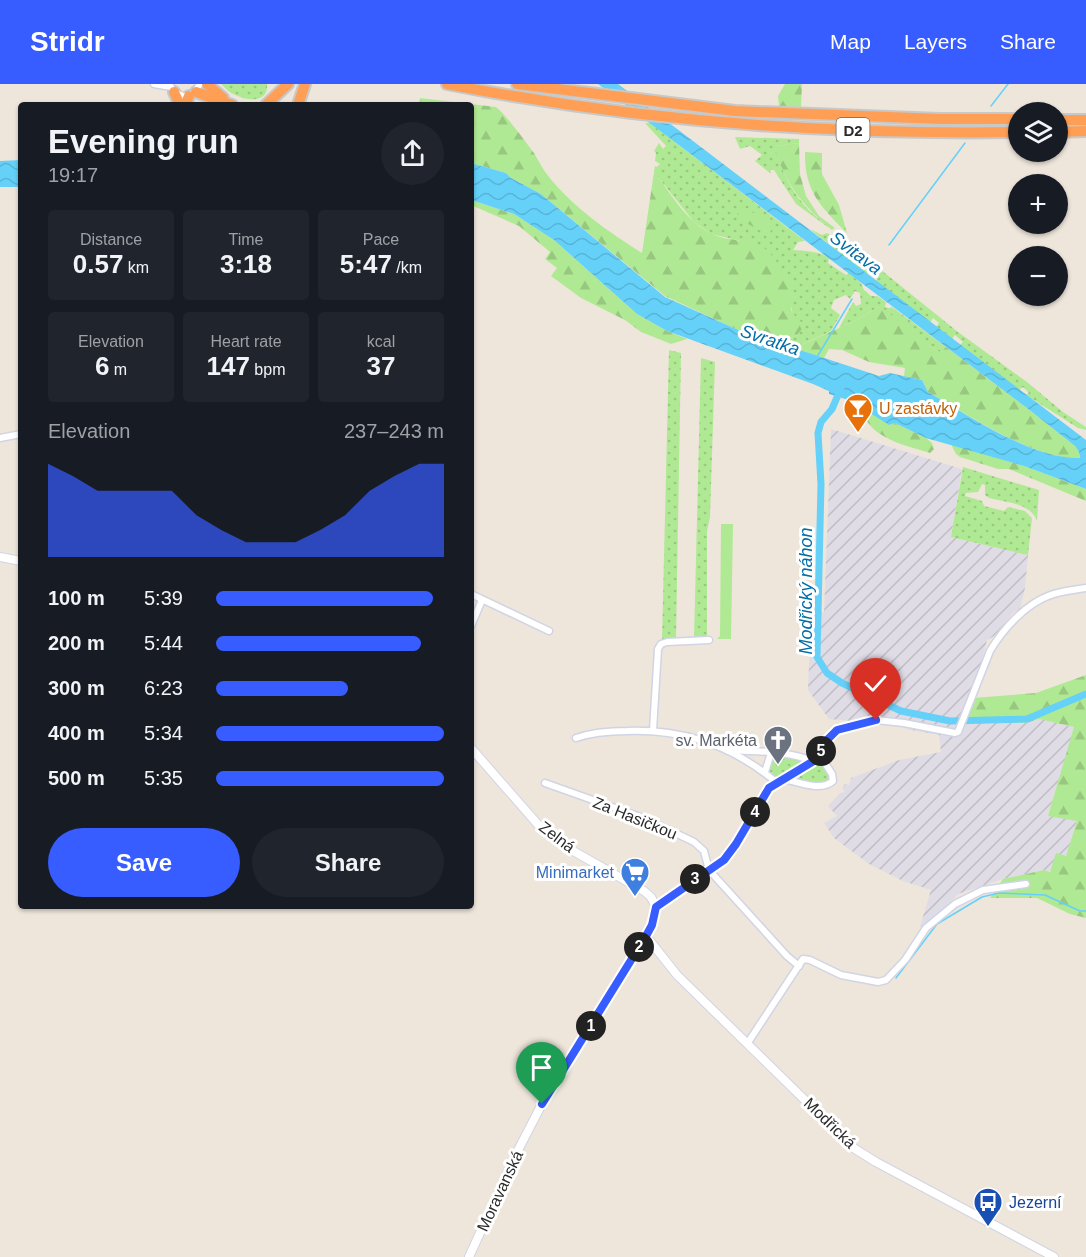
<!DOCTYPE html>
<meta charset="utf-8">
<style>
body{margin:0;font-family:Arial,sans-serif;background:#20242c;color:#f1f3f6;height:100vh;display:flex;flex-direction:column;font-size:22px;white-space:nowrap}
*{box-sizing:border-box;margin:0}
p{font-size:20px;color:#9ea1a6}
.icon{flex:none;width:33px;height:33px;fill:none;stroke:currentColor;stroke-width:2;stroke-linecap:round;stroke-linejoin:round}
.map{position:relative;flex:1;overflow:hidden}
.panel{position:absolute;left:18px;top:18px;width:456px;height:807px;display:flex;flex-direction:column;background:#171b24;border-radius:6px;box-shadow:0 2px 4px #0004}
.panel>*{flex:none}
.tools{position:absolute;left:1008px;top:18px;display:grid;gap:12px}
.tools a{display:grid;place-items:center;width:60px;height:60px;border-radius:50%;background:#171b24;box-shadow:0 2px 4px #0004;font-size:30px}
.pin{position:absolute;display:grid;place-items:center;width:51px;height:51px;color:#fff;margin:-62px -26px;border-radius:50% 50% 50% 0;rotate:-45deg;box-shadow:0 0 6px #0007}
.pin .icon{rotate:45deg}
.km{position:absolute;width:30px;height:30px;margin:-15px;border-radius:50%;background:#222;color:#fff;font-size:16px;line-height:30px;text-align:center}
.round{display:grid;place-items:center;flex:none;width:63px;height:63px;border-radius:32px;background:#20242c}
.head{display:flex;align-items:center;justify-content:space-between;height:102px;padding:0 30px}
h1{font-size:33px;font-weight:700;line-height:45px}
.stats{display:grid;grid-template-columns:repeat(3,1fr);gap:9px;height:102px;padding:6px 30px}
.stats div{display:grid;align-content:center;border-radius:6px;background:#20242c;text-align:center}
.stats b{font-size:26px;font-weight:700}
.stats small{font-size:16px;font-weight:400}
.stats p{font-size:16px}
.chart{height:168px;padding:12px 30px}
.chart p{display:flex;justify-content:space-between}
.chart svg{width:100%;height:108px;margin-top:6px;fill:#375cff;opacity:.7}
.button{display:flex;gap:12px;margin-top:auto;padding:12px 30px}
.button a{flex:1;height:69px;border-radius:36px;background:#375cff;color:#fff;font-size:24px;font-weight:700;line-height:69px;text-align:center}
.button a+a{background:#20242c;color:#f1f3f6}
ul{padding:0 30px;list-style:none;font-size:20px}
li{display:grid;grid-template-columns:96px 72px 1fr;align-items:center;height:45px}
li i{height:15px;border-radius:8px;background:#375cff}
header{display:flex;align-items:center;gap:36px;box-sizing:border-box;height:84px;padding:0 30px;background:#375cff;color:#fff}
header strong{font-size:28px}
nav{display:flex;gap:33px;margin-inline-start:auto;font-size:21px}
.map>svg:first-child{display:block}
.industrial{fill:url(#industrial-furrows)}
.grass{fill:url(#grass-dots)}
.forest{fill:url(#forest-firs)}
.park{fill:#b0e993}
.water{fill:url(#water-waves)}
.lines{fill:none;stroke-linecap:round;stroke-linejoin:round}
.stream{stroke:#65d1f9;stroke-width:1.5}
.canal{stroke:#65d1f9;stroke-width:7}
.minor-casing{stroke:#d0d4e5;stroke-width:9}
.tertiary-casing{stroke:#d0d4e5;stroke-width:10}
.motorway-casing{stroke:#c8c8c8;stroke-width:14}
.minor{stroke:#fff;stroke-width:6}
.tertiary{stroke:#fff;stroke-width:8}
.motorway{stroke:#ff9f55;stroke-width:10}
.route-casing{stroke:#fff;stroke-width:12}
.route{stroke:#375cff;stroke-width:8}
.labels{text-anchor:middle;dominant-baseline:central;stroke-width:6;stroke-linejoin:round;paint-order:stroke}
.shield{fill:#fff;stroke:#6a6a6a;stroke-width:1.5}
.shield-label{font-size:15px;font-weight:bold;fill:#2a2a2a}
.food-label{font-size:16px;fill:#c56008;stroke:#fff;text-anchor:start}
.worship-label{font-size:16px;fill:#5b616d;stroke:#fff;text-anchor:end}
.street-label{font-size:16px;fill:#2a2a2a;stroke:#fff}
.shop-label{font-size:16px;fill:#366cbe;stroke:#fff;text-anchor:end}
.transit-label{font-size:16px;fill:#164399;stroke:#fff;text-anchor:start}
.water-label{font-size:18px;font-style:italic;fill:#026ea7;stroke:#fff}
</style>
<header>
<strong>Stridr</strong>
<nav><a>Map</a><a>Layers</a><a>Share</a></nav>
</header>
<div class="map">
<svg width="1086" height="1173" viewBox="0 0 1086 1173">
<defs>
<pattern id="industrial-furrows" width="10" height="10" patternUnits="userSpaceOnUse" patternTransform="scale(1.5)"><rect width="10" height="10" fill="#dfdce6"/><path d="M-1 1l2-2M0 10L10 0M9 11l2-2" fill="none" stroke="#c0bdc5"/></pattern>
<pattern id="grass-dots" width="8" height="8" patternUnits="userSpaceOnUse" patternTransform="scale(1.5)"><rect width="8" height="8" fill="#b0e993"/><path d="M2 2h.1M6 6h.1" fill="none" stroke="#98c87f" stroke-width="1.8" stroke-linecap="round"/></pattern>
<pattern id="forest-firs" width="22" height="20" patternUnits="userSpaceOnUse" patternTransform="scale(1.5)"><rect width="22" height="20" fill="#b0e993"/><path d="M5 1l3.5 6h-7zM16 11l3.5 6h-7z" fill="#98c87f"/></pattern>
<pattern id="water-waves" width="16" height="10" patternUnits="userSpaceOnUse" patternTransform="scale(1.5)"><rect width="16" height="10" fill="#65d1f9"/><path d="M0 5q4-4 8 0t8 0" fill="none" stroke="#58b4d6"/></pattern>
</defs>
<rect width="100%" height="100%" fill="#eee6db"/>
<path class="industrial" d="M831,345L962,385L951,453L1028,471L1025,504L1020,525L1014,528L994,552L987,556L966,639H1026L1039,635L1075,643L1048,731L1077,736L1066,773L1051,788L1044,786L1003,795L958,810L923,845L920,843L931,806L903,797L869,780L834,754L824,739L837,732L828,722L840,709L845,708L842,705L845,700L849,701L851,694L899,676L941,668L939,651L906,645L909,642L829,635L808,606L811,527L824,529Z"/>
<g class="grass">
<path d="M221,0H267C269,17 250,18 238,12C231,10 226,5 221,0Z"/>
<path d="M645,39H650L805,157L798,158L793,166C805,167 819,167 829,174L828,179L846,191L849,189L861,199L864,206L871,212H877L886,218L885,223L889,224L892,223L946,263L940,268L931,263L878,223L857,236L839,244L853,218L856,222L861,220L860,209L855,207L850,215L846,211L834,216L831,224L840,231L831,247L794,264L778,259L797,251L791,222L793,214L741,157L711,150L694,138L654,88L655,82L657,83L660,80L655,77L656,69L654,67L659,59L663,65L666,62Z"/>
<path d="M735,53L799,55V59L775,62C780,81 788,101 801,117C809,128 822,137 832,146L796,120L774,86H770L771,90L755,77L762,71L750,62L740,65Z"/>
<path d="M810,145L822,151L827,149L855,165L958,248L1027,298L1063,328L1086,343V346L1078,344L1026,311L1029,309L1023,303L1019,306L960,261L963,258L955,251L952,255L936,243L939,239L933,234L930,239L875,198L878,193L870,187L867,191Z"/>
<path d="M669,266L681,269L676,555L662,557Z"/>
<path d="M701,274L715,278L710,433L707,447V553L694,555Z"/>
<path d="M963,383L1039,406L1037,437C1031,419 1005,418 989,414L985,411V401L982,400L978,408L966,409L965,412L982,417L984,422L1004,427L1008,423L1025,427L1032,434L1028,471L951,453Z"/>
<path d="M776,671L804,676L805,679L776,693L770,690L768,685L773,673Z"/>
<path d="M818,676L830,691V697L816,700L794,695Z"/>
</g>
<g class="forest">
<path d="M785,0H802L801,23L779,22L778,12Z"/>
<path d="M420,14L496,23C506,31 526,58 534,69C539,77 543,86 549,93C574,124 609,148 642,169L654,88C670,108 686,137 710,149C726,158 748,154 764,164C772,169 791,196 793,205C798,226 779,219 805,241L797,251L778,259L736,245L665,212L541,110L511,94L506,89L471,79V21H419Z"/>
<path d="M799,59L800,90L806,112L819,132L835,144L832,146C801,120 786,101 774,62Z"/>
<path d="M805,68L822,69V90L839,121L847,149C821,123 804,107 805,68Z"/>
<path d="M471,116L514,130L554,156L637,230L667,247L687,255L671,260L641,248L625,236L581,214L551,192L557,184L545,175L550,168L519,142L471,121Z"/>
<path d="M740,124L771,135L772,145L768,151L748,140L737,130Z"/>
<path d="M878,223L884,225L931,263L940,268L946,263L1027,324L1075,362L1079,368L1080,375C1030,374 971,332 928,308L922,296L904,292L905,284L869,278L842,266L829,265L824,274L794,264L857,236Z"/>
<path d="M862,322L889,341L895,339L926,354L932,359L934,365L930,369C911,363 882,357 869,340C865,335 864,328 862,322Z"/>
<path d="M951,360L1024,382L1086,405V417L1009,385H998L960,373L956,370Z"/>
<path d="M1086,591V834L1070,830L1037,814H990L1003,795L1044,786L1050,788L1056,769L1066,772L1077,737L1048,732L1074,643L1039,635L1026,639H966L973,614L1036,609Z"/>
</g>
<path class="park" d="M721,440H733L731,555H717L720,552Z"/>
<g class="water">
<path d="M598,0H618L1086,356V405L1024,382L926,354L895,339L889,341L867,327L858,319L829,310V307L813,300L667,247L637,230L554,156L514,130L471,116V79L506,89L511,94L541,110L665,213L736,245L879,292L890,289L922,296L928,308C970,332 1031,375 1080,374L1079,368L1075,362L1027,324Z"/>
<path d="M21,76V103H0V77Z"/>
</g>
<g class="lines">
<g class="stream">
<path d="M991,22L1008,0"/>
<path d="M889,161L965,59"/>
<path d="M817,273L852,215"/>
<path d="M896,894L937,840L982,813L999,809L1045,811L1080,827H1086"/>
</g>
<path class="canal" d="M841,304L832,325L821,338L818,349L821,400L817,573L827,589L842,599L901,627L950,637L1027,635L1086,610"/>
<g class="minor-casing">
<g id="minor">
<path d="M154,0L171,3"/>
<path d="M169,0L174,8L185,13L194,9L200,0"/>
<path d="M0,354L21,350"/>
<path d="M471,510L549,547"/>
<path d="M471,542L482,516"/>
<path d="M653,646L658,565L661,560L667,558L709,556"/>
<path d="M576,654C593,648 609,647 627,647C683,645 734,662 777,699"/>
<path d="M730,666C756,668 787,666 812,677"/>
<path d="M765,688L771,669"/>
<path d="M784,695C798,698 821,708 833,697L832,690L819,670"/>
<path d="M545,699L646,735L694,758L704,767L709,786L787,872L799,882"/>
<path d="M656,823L724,776L736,760L769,704L812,677L819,670L826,657L837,646L876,636L904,639L955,649L958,648L990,567C1003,545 1025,521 1048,512C1060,507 1074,506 1086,504"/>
<path d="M747,960L803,875L810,876L841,891L878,898L886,896L905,876L926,844L955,820L983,806L1026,800"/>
</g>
</g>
<g class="tertiary-casing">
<g id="tertiary">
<path d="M0,473L21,477"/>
<path d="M646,852L677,891L855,1065L876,1078L1054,1173"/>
<path d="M469,1173L515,1072L542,1020L646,852L652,841L656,823L651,813L644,807L559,759L541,744L471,664"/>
</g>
</g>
<g class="motorway-casing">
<g id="motorway">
<path d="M207,0L223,14"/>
<path d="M447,0C635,37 827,51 1018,48"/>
<path d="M517,0L735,27L940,35H1018"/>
<path d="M174,8L180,21"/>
<path d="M196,8L232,21"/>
<path d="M185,21L189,12"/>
<path d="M266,21L288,0"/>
<path d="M298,21L305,0"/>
<path d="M1058,36H1086"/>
<path d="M1058,48L1086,47"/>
</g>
</g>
<use href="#minor" class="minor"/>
<use href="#tertiary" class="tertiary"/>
<use href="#motorway" class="motorway"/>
</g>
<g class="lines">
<g class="route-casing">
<path id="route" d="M542,1020L646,852L652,841L656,823L724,776L736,760L769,704L812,678L819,670L826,657L837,646L876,636"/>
</g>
<use href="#route" class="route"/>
</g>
<defs>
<g id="bar-pin" transform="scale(1.5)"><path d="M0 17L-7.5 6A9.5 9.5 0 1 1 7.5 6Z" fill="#e8710a" stroke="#fff"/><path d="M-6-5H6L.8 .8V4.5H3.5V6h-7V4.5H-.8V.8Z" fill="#fff"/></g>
<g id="church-pin" transform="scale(1.5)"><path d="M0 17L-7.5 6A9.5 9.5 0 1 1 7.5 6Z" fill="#6b7280" stroke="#fff"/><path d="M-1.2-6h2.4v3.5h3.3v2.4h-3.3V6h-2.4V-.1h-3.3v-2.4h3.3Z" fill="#fff"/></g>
<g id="supermarket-pin" transform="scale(1.5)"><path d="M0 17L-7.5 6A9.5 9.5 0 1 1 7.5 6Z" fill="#3f7fe0" stroke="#fff"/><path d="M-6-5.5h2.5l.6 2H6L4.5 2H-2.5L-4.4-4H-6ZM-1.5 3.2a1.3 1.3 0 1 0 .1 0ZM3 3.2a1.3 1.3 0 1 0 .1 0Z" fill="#fff"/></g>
<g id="bus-pin" transform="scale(1.5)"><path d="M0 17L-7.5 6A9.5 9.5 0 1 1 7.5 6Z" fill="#1a4fb4" stroke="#fff"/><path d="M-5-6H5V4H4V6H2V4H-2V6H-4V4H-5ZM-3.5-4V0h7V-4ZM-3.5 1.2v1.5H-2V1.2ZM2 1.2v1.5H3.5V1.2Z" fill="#fff"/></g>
</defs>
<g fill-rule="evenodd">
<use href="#bar-pin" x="858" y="324"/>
<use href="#church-pin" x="778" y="656"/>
<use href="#supermarket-pin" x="635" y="788"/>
<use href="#bus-pin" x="988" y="1118"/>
</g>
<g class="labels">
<rect class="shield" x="836.5" y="34" width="33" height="24" rx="4.5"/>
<g class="shield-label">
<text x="853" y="46">D2</text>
</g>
<g class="food-label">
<text x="879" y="324">U zastávky</text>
</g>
<g class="worship-label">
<text x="757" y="656">sv. Markéta</text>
</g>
<g class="street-label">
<text transform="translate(635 734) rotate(22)">Za Hasičkou</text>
<text transform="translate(557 753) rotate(37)">Zelná</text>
<text transform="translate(830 1039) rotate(44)">Modřická</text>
<text transform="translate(500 1107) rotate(-65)">Moravanská</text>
</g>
<g class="shop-label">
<text x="614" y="788">Minimarket</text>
</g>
<g class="transit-label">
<text x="1009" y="1118">Jezerní</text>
</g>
<g class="water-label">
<text transform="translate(856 169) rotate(37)">Svitava</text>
<text transform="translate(770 256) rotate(19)">Svratka</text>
<text transform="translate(806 507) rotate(-90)">Modřický náhon</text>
</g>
</g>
</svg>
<div class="tools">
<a><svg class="icon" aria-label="layers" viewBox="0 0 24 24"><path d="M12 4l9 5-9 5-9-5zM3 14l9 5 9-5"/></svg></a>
<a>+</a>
<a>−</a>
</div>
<div class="pin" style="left:542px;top:1020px;background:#1e9e55"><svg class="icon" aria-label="arrive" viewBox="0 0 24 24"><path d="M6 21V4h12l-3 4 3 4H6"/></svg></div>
<div class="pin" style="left:876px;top:636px;background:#d93025"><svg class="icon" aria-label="check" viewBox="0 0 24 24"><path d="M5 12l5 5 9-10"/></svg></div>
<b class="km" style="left:591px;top:942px">1</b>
<b class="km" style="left:639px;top:863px">2</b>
<b class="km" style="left:695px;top:795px">3</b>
<b class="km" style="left:755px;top:728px">4</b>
<b class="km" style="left:821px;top:667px">5</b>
<section class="panel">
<div class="head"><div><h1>Evening run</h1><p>19:17</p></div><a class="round"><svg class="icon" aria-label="share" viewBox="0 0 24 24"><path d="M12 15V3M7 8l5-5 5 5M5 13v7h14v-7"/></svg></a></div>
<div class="stats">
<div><p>Distance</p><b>0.57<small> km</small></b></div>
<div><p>Time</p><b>3:18</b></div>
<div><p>Pace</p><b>5:47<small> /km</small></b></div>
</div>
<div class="stats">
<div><p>Elevation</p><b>6<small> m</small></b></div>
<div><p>Heart rate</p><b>147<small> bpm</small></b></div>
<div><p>kcal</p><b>37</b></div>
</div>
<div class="chart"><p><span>Elevation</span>237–243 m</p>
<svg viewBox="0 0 160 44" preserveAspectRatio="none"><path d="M0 44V6L10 11L20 17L30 17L40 17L50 17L60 27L70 33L80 38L90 38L100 38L110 33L120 27L130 17L140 11L150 6L160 6V44z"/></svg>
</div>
<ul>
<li><b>100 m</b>5:39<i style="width:95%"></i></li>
<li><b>200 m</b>5:44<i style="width:90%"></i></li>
<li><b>300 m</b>6:23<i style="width:58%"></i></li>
<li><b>400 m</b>5:34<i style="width:100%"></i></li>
<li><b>500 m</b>5:35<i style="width:100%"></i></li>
</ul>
<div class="button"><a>Save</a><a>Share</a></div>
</section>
</div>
